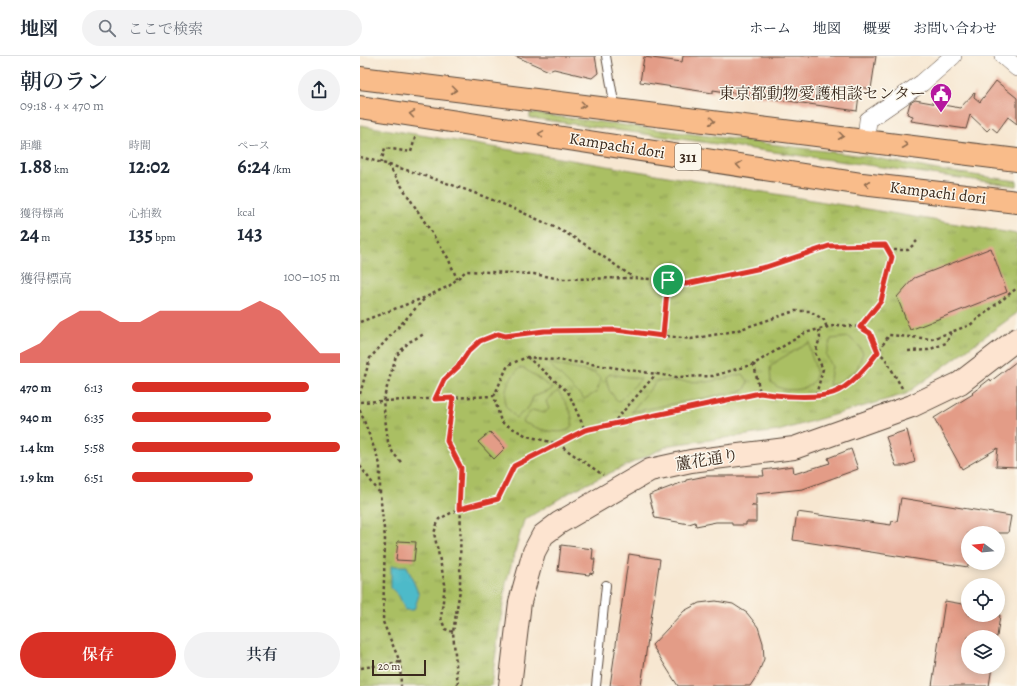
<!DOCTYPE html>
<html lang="ja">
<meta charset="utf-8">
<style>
body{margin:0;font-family:Alegreya,"Noto Serif JP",serif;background:#f2f2f3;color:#1f2937;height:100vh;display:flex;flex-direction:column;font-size:15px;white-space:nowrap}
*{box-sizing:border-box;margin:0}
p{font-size:13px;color:#747a83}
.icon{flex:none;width:22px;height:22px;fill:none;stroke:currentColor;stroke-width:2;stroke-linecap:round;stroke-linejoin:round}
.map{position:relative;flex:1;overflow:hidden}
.panel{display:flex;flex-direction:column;background:#fff;width:360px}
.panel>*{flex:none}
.needle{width:26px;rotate:286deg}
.controls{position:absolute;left:601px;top:470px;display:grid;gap:8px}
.controls a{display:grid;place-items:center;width:44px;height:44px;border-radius:50%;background:#fff;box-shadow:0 2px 10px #0003;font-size:20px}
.scale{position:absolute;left:12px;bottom:10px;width:54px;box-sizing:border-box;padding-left:4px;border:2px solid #3b2a1e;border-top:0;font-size:11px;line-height:14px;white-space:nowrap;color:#3b2a1e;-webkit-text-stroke:3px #fbf7ec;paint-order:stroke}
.pin{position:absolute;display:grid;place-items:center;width:34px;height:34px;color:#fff;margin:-17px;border:2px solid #fff;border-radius:50%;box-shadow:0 1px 4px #0007}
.round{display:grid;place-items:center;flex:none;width:42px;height:42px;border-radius:21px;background:#f2f2f3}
.summary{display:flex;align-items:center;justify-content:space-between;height:68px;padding:0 20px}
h1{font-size:22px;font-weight:600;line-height:30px}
.figures{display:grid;grid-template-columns:repeat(3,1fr);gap:6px;height:68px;padding:4px 20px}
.figures div{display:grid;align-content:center}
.figures b{font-size:20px;font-weight:600}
.figures small{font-size:11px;font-weight:400}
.figures p{font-size:11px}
.chart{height:112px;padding:8px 20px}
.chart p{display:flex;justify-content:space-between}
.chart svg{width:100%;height:72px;margin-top:4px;fill:#d93025;opacity:.7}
.cta{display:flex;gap:8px;margin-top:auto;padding:8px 20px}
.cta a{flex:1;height:46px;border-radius:24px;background:#d93025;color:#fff;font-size:16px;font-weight:600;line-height:46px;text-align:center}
.cta a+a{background:#f2f2f3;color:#1f2937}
ul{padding:0 20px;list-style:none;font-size:13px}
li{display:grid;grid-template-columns:64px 48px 1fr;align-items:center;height:30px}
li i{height:10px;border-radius:5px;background:#d93025}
header{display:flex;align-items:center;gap:24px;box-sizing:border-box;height:56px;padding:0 20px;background:#fff;border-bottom:1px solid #e0e1e3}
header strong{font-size:19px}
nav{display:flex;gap:22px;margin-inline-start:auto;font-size:14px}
.search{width:280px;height:36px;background:#f2f2f3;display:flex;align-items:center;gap:10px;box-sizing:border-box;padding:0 14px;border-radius:22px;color:#747a83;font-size:15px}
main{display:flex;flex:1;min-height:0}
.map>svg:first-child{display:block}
.grass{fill:url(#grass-tufts);stroke:#727441}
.garden{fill:#aabf64;stroke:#727441}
.water{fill:#4ebac9;stroke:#447274}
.building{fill:#e39c87}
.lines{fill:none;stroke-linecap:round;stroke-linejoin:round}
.lane-casing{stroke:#574639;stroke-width:10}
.street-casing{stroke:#574639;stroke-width:18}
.secondary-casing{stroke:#574639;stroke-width:24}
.primary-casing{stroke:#574639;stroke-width:24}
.path{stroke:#574639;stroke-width:2.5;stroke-dasharray:3 3;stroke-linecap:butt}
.lane{stroke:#fff;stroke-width:8}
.street{stroke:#fff;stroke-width:17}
.secondary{stroke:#fde4d0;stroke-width:22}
.primary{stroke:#f9bc8a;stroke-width:22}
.oneway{stroke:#906c4f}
.route-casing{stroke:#fff;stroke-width:8}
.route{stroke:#d93025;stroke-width:5}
.labels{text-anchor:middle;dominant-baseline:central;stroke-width:3;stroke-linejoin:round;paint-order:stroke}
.shield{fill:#fbf7ec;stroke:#75685c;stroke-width:1}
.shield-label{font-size:15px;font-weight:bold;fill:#3b2a1e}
.poi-label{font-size:16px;fill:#3b2a1e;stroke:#fbf7ec;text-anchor:end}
.street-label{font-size:16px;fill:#3b2a1e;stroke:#fbf7ec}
</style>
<header>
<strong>地図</strong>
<div class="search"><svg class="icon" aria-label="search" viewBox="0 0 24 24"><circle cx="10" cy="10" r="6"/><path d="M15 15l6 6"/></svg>ここで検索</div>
<nav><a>ホーム</a><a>地図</a><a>概要</a><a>お問い合わせ</a></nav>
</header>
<main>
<section class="panel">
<div class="summary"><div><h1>朝のラン</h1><p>09:18 · 4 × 470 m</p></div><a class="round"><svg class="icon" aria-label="share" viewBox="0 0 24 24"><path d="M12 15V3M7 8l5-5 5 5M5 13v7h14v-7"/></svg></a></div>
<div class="figures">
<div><p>距離</p><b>1.88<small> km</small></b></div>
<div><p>時間</p><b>12:02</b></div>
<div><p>ペース</p><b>6:24<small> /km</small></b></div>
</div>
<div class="figures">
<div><p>獲得標高</p><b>24<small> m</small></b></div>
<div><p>心拍数</p><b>135<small> bpm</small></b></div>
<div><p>kcal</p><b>143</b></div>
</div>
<div class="chart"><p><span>獲得標高</span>100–105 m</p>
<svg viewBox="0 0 160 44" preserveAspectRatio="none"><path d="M0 44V38L10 32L20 19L30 12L40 12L50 19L60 19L70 12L80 12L90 12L100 12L110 12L120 6L130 12L140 25L150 38L160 38V44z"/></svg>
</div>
<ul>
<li><b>470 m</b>6:13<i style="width:85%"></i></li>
<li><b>940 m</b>6:35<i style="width:67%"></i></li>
<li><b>1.4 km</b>5:58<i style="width:100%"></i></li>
<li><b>1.9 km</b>6:51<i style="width:58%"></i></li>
</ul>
<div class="cta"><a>保存</a><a>共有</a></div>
</section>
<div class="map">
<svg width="657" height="630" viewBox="0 0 657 630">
<defs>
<pattern id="grass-tufts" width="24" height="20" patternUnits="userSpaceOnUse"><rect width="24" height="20" fill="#aabf64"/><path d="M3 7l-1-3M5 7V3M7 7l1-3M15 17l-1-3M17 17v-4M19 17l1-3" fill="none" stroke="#8c9b52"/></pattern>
</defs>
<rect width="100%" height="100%" fill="#fbf7ec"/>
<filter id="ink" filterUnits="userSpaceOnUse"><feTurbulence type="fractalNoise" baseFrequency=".025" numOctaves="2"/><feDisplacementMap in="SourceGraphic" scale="8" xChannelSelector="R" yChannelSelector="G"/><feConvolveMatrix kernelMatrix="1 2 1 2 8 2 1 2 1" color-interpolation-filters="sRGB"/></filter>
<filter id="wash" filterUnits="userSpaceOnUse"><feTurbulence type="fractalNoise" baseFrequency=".012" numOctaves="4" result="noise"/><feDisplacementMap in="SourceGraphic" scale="16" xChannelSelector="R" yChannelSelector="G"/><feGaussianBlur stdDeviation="0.9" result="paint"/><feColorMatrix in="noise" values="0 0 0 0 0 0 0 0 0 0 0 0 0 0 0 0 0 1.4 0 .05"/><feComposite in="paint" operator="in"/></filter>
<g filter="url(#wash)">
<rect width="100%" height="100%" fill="#f7e7d1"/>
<g class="grass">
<path d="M170,57L511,101L577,114L657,125V130L170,62Z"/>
<path d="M0,69L657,178V257L546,338L418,375L310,389L214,434L164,464L146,527L131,630H0Z"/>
</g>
<g class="garden">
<path d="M489,281L499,290L503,297L497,313L482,324L469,330L472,310L466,299L471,283Z"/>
<path d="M450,286C448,298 455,305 456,316C457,334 430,337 418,331C416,330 413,327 411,326L410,311L420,303Z"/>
<path d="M188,307L234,317L241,322L237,336L224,343Z"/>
<path d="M159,312L165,313L193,333L173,341L169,351L156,362L145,349C145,330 147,327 159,312Z"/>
<path d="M250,318L281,323L258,346L249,334L246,321Z"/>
<path d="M383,318L388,325L385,334L271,356L297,325L348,326Z"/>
<path d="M198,335C210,352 227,381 189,375C180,374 170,369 162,366L172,354L185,357L189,353L186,345Z"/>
</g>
<path class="water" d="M31,510H47L59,539L54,554H45L39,540L31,532Z"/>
<g id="blocks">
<g class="building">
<path d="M155,0H235L238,17L232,22L194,13L189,15Z"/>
<path d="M323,0H516L511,33L500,31L497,55L353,34V37L280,26L284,1L322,6Z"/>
<path d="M636,25L657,42V68L648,61L637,76L631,71L627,75L610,59L606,73L551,65L553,60L547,58L550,47L555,44L600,52L615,36L614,41L620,46Z"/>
<path d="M631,192L647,236L550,274L537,241L554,222Z"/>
<path d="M657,305V411L636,410L638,392L602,413L574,362L613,338L612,337L630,323L631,325Z"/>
<path d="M547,374L555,406L544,410H536L526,381Z"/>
<path d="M130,376L145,392L134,403L118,386Z"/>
<path d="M491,393L498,413L443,433L396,438V448L391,450H396V466H386V469H372V466H356L336,470L335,466L329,468L295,462L289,439L326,425V424L346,420H404L403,414L433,410L434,418L470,407L468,402Z"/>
<path d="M541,442L651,460L648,477H608V511L433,484L437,456L531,469L532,465L537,466Z"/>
<path d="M38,485L56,486L54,505L36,504Z"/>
<path d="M201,489L233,493L232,503H235L233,518L230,517L229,519L198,515Z"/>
<path d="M269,498L300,503L281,630H250Z"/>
<path d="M356,545L373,548L387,557L398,571L403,587L404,603L398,618L390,630H318L292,589L324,555L339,547Z"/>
<path d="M585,545L608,549V559H640L637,581H608V611H632L629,630H572Z"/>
</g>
</g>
</g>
<g filter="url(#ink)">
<use href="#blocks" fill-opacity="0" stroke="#574639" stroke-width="1"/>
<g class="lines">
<g class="lane-casing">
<g id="lane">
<path d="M246,0L255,52"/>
<path d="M236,630L246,529"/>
</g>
</g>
<g class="street-casing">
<g id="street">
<path d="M643,0L657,12"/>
<path d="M506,83L508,64L562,27L593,0"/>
</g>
</g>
<g class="secondary-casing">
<path id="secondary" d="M150,630L160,546L174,496L183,479L199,467L290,414L331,405L434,392L552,350L600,327L657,283"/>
</g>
<g class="primary-casing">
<g id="primary">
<path d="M0,22L657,104"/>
<path d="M0,51L502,128L657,146"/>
</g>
</g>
<g class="path">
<path d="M0,101C69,119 138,143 202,175C227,188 250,206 273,221"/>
<path d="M21,107L25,92L51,96L56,79"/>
<path d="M28,109L88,202L97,223"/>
<path d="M528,194H548L557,185"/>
<path d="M0,266L66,241L89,230L106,215L174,218L201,223L274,222L308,224L326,228L406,211L469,190L525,189L532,201L521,245L500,271"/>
<path d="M303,280L308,224"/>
<path d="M548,295L568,294L586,287L592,276"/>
<path d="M167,301L208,336L225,374"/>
<path d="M394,308L400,337"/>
<path d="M542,332L525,302L518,296L510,277L500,271L478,269L459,273L445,277L394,308L353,320L316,321L224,307L167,301L148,309L134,340L141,366L167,380L198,388L225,374L400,337C417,340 458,343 474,337C497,327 516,300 529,279L572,283L610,269L657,232"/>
<path d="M0,338L10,302L66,241"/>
<path d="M456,339L463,313L455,297L460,282L459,273"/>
<path d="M93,342L87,385L101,412L100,534L93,576L98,630"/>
<path d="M75,343L84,324L98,311L108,296L120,285L138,278L145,281L184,275L256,274L331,283L375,275L435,255H450L464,264L467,272"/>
<path d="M0,346L134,340"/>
<path d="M0,354L20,408V437L25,482L23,566L40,606L41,630"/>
<path d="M252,368L296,318"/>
<path d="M41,406L33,397L28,386L23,345L36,300L49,286L64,278"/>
<path d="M0,410L19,436"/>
<path d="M93,576L85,573L81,562L85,528L74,477L79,463L99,453L138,443L154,410L198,388L243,419"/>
<path d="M1,612L40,606"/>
</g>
<use href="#lane" class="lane"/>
<use href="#street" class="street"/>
<use href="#secondary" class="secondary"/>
<use href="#primary" class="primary"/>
</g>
<defs><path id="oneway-chevron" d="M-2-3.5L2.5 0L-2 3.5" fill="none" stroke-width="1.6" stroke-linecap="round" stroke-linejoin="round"/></defs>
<g class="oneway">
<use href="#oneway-chevron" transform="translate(94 34) rotate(7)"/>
<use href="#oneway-chevron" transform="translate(223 49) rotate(7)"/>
<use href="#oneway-chevron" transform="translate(52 58) rotate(-172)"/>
<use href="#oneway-chevron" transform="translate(352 65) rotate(7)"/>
<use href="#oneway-chevron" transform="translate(181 78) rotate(-171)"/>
<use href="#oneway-chevron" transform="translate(481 80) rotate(7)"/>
<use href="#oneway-chevron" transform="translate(545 89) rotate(8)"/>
<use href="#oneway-chevron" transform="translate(379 109) rotate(-171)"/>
<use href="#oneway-chevron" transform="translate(507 128) rotate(-173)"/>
</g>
</g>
<g class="lines" filter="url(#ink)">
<g class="route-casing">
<path id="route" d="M525,189L532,201L521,245L500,271L510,277L518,296C508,310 490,331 473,337C456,343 418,340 400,337L225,374L154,410L138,443L99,453L101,412L87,385L93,342L75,343L84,324L98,311L108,296L120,285L138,278L145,280L184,275L256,274L303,280L308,224L326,228L406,211L469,190Z"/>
</g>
<use href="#route" class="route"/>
</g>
<defs>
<g id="civic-pin" transform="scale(1.15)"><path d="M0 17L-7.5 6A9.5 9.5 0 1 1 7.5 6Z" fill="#b5179e" stroke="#fbf7ec"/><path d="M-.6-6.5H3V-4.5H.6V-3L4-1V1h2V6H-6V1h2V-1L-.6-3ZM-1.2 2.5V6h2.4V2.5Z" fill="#fff"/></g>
</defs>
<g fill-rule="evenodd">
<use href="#civic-pin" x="581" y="38"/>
</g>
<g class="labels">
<rect class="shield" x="315" y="88" width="26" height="26" rx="3"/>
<g class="shield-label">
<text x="328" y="101">311</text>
</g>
<g class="poi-label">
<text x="566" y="38">東京都動物愛護相談センター</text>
</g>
<g class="street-label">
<text transform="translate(257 90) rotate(9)">Kampachi dori</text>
<text transform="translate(578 137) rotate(7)">Kampachi dori</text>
<text transform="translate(347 404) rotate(-9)">蘆花通り</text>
</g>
</g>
</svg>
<div class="controls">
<a><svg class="needle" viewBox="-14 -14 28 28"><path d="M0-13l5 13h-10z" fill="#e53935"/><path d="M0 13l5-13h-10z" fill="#747a83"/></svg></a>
<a><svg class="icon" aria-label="locate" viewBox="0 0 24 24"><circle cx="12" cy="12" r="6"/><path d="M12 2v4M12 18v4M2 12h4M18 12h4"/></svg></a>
<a><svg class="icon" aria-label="layers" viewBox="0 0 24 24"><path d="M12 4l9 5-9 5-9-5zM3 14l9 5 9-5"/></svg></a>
</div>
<div class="scale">20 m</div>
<div class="pin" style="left:308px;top:224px;background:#1e9e55"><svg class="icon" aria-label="arrive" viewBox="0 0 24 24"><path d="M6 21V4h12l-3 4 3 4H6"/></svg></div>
</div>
</main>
